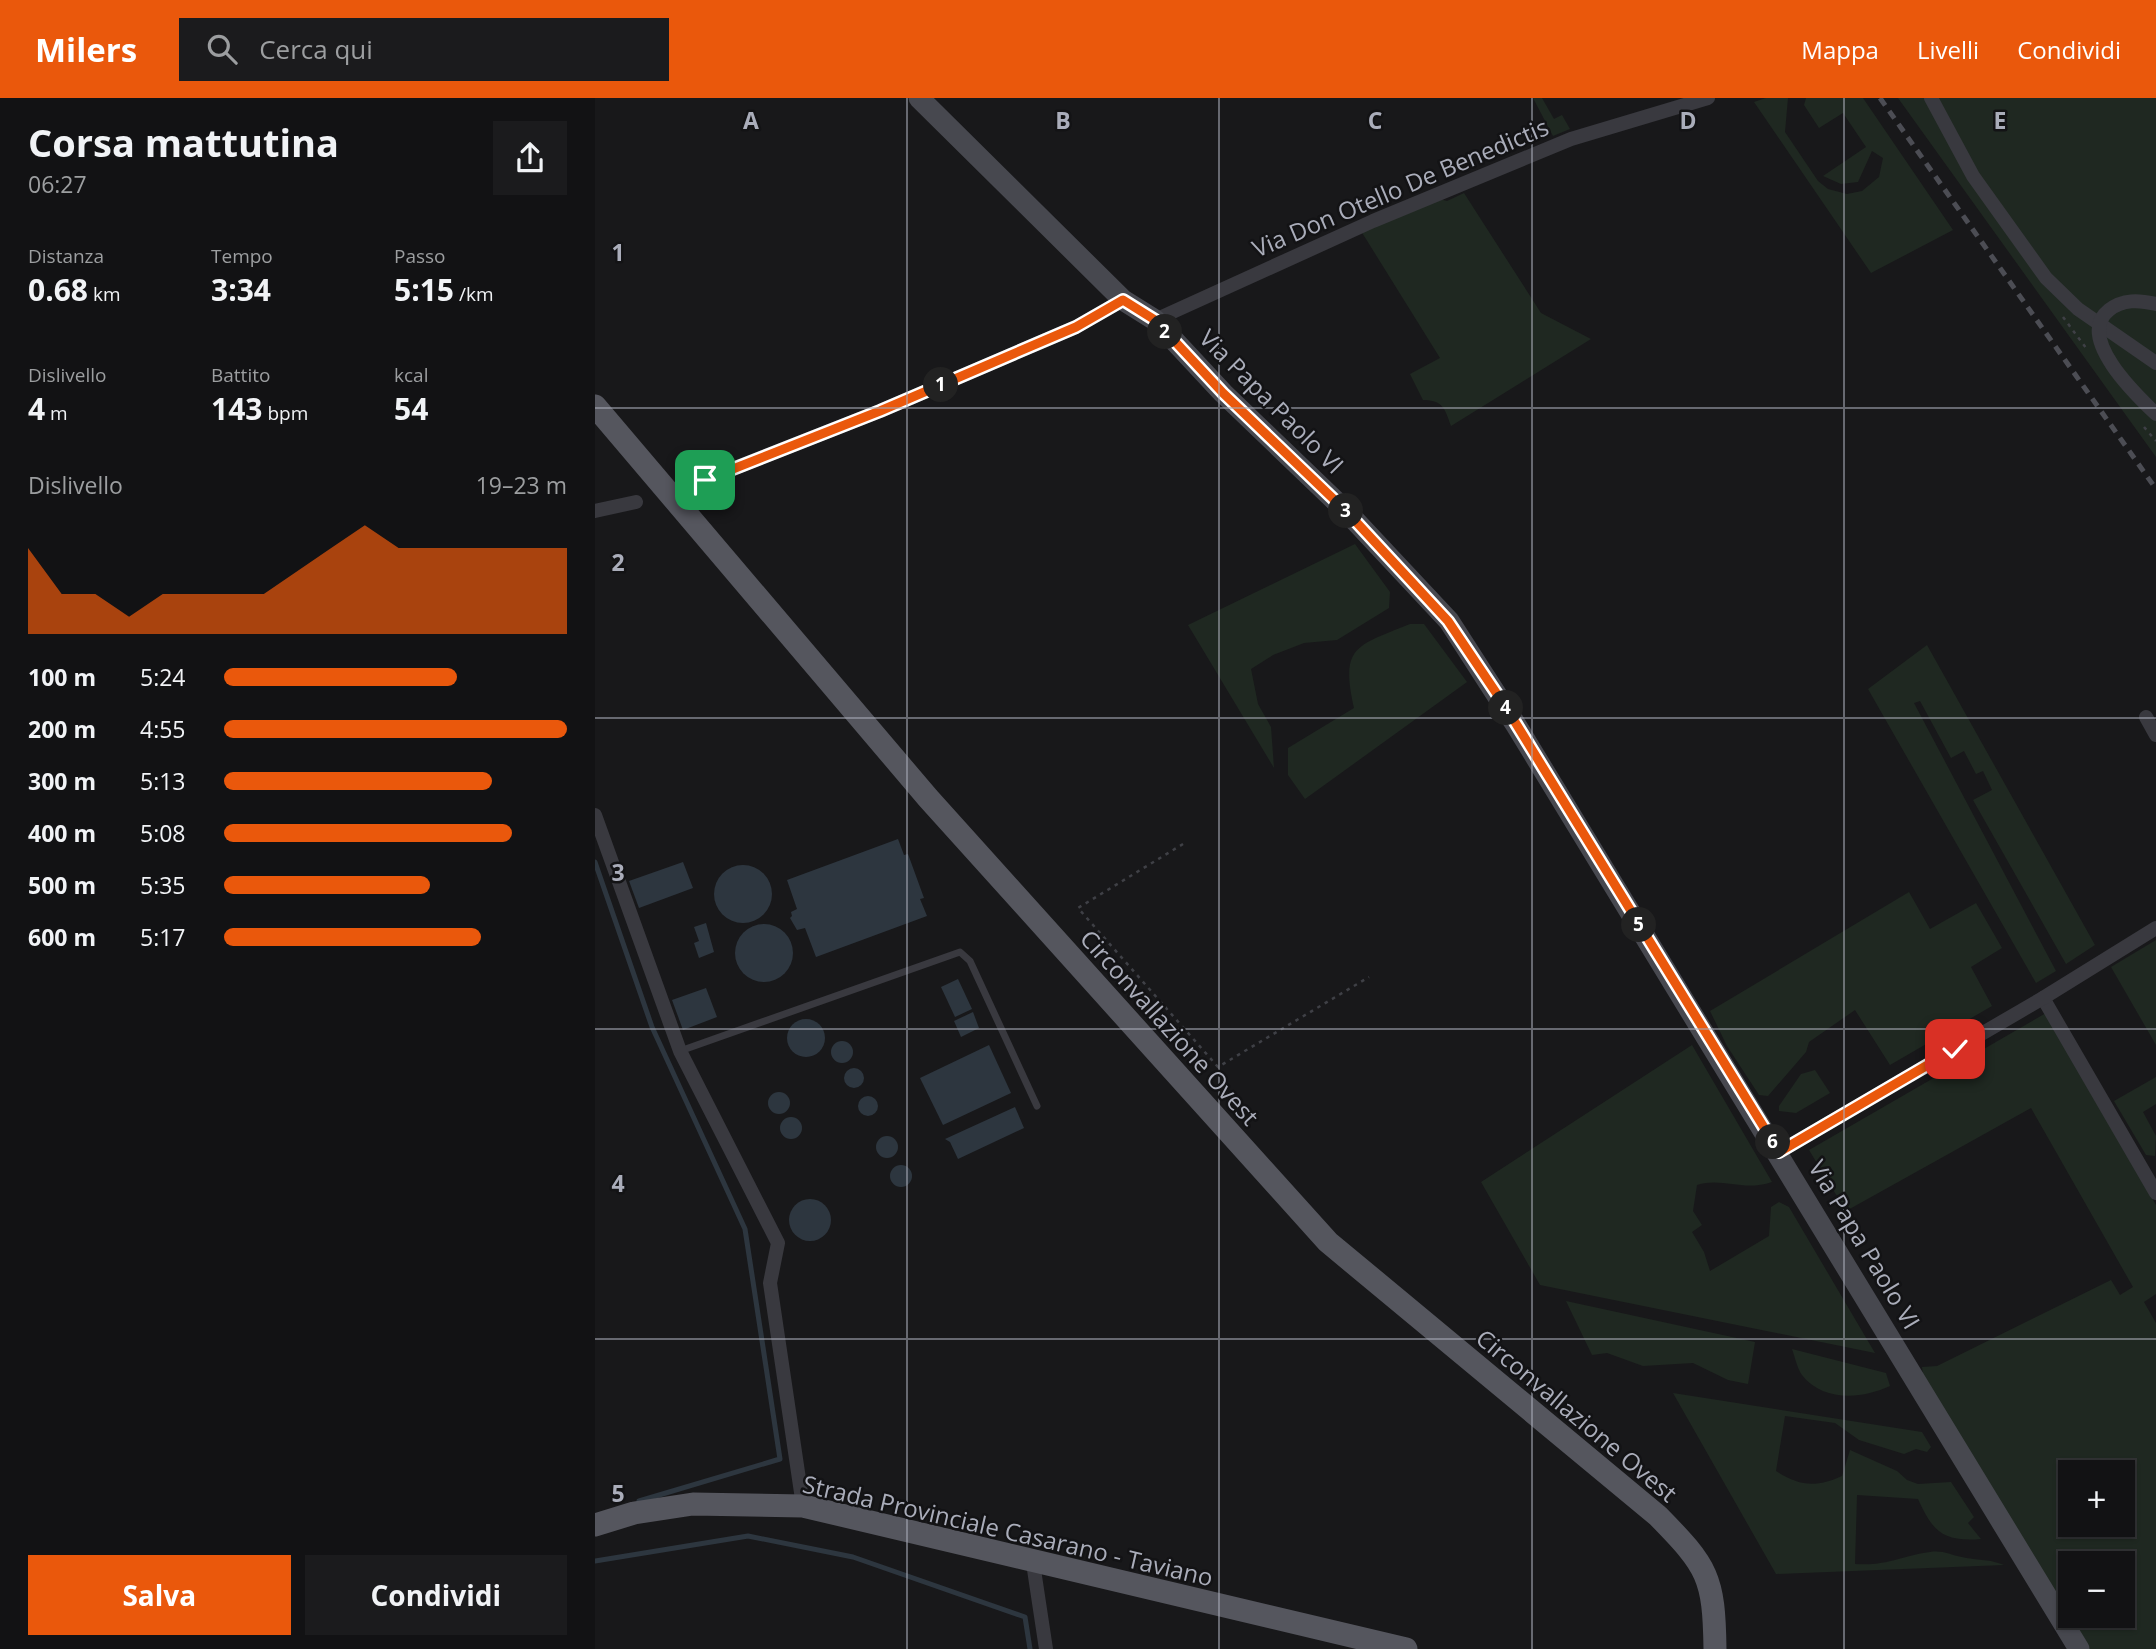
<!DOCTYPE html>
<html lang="it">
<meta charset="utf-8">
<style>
body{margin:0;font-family:"Open Sans",sans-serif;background:#1b1b1d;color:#f1f3f6;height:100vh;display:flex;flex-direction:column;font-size:26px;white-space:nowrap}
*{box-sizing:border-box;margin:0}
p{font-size:23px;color:#9c9ea0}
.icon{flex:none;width:38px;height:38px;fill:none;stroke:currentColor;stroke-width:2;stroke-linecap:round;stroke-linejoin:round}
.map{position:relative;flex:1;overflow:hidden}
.drawer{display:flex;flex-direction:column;background:#121214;width:595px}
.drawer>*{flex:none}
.fabs{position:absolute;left:1463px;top:1362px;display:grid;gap:14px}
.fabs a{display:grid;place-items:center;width:77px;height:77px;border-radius:0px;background:#121214;box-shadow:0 2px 5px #0004,0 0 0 2px #313234;font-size:35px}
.pin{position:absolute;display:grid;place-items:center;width:60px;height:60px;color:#fff;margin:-30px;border-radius:14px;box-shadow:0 4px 10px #0006}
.km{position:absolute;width:35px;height:35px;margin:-18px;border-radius:50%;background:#222;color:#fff;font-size:19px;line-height:35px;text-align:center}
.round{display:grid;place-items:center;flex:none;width:74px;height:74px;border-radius:0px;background:#1b1b1d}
.overview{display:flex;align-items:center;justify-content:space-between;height:119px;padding:0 28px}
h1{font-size:38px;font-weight:700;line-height:52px}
.metrics{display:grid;grid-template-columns:repeat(3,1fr);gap:10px;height:119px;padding:7px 28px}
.metrics div{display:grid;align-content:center}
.metrics b{font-size:30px;font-weight:700}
.metrics small{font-size:19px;font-weight:400}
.metrics p{font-size:19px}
.chart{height:196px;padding:14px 28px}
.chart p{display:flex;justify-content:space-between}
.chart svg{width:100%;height:126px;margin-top:7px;fill:#ea580c;opacity:.7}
.cta{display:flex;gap:14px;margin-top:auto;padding:14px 28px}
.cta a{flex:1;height:80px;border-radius:0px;background:#ea580c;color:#fff;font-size:28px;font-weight:700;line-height:80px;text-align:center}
.cta a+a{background:#1b1b1d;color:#f1f3f6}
ul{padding:0 28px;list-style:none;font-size:23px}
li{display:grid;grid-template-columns:112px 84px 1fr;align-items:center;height:52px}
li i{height:18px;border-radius:9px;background:#ea580c}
header{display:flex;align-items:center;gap:42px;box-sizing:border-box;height:98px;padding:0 35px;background:#ea580c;color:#fff}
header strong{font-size:33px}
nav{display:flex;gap:38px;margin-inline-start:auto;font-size:24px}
.search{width:490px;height:63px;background:#1b1b1d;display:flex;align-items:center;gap:18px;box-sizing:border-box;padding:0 24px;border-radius:0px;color:#9c9ea0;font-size:26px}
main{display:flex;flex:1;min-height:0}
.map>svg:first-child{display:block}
.green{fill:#1f2821;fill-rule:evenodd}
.water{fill:#2d363f}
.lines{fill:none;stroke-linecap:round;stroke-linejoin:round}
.stream{stroke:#2d363f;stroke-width:5}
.path{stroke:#3f4046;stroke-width:2.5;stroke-dasharray:3.5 5;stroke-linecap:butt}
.lane{stroke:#39393f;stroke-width:7}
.street{stroke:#39393f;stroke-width:14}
.secondary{stroke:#47484f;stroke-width:21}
.primary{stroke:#55565e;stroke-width:23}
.rail{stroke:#4c4d54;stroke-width:5;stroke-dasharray:9 7;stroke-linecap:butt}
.route-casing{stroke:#fff;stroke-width:14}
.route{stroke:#ea580c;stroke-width:9}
.grid{fill:none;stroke:#aaadba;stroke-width:2;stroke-opacity:0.55}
.labels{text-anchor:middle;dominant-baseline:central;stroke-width:5;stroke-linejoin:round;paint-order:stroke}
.street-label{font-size:24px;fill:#aaadba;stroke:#131315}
.grid-label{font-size:23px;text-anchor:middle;font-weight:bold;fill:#aaadba;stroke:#131315;stroke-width:5;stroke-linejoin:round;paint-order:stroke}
</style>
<header>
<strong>Milers</strong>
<div class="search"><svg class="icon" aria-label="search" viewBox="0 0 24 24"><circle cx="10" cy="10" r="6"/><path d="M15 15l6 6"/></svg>Cerca qui</div>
<nav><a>Mappa</a><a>Livelli</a><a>Condividi</a></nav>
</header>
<main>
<section class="drawer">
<div class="overview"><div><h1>Corsa mattutina</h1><p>06:27</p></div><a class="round"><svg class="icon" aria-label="share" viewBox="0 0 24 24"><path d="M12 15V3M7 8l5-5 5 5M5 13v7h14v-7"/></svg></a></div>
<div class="metrics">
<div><p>Distanza</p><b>0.68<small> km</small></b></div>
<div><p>Tempo</p><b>3:34</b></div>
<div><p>Passo</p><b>5:15<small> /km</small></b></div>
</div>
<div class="metrics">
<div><p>Dislivello</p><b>4<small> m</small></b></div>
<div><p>Battito</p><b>143<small> bpm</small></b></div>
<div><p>kcal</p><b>54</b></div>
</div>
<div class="chart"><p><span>Dislivello</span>19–23 m</p>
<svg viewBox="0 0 160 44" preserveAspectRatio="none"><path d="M0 44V14L10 30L20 30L30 38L40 30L50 30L60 30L70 30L80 22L90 14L100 6L110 14L120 14L130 14L140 14L150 14L160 14V44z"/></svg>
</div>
<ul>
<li><b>100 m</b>5:24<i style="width:68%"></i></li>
<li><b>200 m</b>4:55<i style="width:100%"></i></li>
<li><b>300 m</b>5:13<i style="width:78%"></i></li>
<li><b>400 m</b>5:08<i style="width:84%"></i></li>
<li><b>500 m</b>5:35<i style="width:60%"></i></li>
<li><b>600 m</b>5:17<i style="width:75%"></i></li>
</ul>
<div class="cta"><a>Salva</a><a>Condividi</a></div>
</section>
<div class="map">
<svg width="1561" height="1551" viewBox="0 0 1561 1551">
<rect width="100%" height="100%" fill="#18181a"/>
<g class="green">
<path d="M938,0H947L959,21L967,17L975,31L958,38Z"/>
<path d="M1171,0H1193L1190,34L1223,83L1233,91L1252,96L1267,93L1284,79L1288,60L1277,53L1263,84L1246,86L1228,78L1271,49L1248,15L1224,30L1209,7L1211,0H1268L1358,132L1276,175L1159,4Z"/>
<path d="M1303,0H1561V359Z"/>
<path d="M869,95L946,215L996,241L856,328C850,311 848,302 828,302L815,276L845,260L766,133L844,101L852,103Z"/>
<path d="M760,446L795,494L794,510L742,542L709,545L678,557L656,571L663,606L676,629L679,670L593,527Z"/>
<path d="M815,526H829L872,584L710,701L693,677V650L759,610C745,548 761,548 815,526Z"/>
<path d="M1332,547L1500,847L1471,866L1378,702L1397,692L1388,673L1381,676L1369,653L1356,660L1325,603L1319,605L1461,873L1441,885L1273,591Z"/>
<path d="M1314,794L1335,831L1381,805L1407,850L1376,869L1397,908L1295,967L1260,912L1214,944L1211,954L1173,998L1164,997L1132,948L1115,913Z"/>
<path d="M1561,842V947L1516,869Z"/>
<path d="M1451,915L1561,1107V1196L1549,1204L1561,1225V1551H1494L1328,1277L1327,1269L1342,1268L1516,1182L1525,1197L1538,1189L1436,1010L1251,1113L1214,1052ZM1475,1374H1528V1426H1475ZM1475,1465H1528V1517H1475Z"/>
<path d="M1097,947L1177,1084C1148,1094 1128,1079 1102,1087L1098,1113L1107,1127L1097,1134L1109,1154L1115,1173L1174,1138L1176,1109L1184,1104L1194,1109L1280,1255L945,1187L886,1084Z"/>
<path d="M1220,972L1235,995L1201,1015L1184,1013V1008L1206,976Z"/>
<path d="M1561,979V1006L1548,1014L1561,1038L1560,1058L1551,1057L1519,1003Z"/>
<path d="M971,1203L1160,1244L1153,1286L1133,1282L1098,1265L1048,1268L1012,1255L997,1257Z"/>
<path d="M1197,1251L1291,1275L1295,1288C1267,1301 1228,1304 1207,1277C1202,1270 1200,1259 1197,1251Z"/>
<path d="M1078,1295L1327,1334L1336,1349L1332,1354L1321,1351L1309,1356L1264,1342L1240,1325L1190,1318L1181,1373C1204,1388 1221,1390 1247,1378L1255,1352L1302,1373L1312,1382L1323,1386L1356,1384L1379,1419L1373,1425L1386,1441C1348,1444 1338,1434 1323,1401L1262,1397L1260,1466C1294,1468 1305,1458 1335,1454C1348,1452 1355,1457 1367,1459C1384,1463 1390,1460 1409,1467L1181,1476Z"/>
</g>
<g class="water">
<path d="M303,741L309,757L313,756L329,800L325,801L332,818L221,859L210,830L202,832L195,820L197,818L196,814L202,811L192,782Z"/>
<path d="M88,764L98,790L44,810L34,783Z"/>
<circle cx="148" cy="796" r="29"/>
<path d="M111,825L119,854L104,860L99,845L104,843L99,829Z"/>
<circle cx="169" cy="855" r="29"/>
<path d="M363,881L377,911L360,919L346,889Z"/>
<path d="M111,890L122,919L88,932L77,902Z"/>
<path d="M378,914L384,930L366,939L359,923Z"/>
<circle cx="211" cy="940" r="19"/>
<circle cx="247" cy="954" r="11"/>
<path d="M394,947L416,995L348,1027L325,980Z"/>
<circle cx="259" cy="980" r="10"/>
<circle cx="184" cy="1005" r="11"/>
<circle cx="273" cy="1008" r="10"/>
<path d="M420,1009L429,1030L363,1061L355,1044L350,1041Z"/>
<circle cx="196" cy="1030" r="11"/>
<circle cx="292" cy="1049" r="11"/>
<circle cx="306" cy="1078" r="11"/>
<circle cx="215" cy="1122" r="21"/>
</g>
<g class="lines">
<g class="stream">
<path d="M0,764L57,929L150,1131L185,1361L44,1403"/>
<path d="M0,1463L153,1438L258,1459L430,1519L435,1551"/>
</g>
<g class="path">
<path d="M1468,219L1491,250"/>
<path d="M1549,329L1561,343"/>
<path d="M588,746L483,810L623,969L774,879"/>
</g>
<path class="lane" d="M85,953L365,854L375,863L442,1008"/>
<g class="street">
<path d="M1336,0L1378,78L1451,180L1483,211L1561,265"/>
<path d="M1561,206C1544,202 1528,201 1514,212C1480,239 1541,297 1561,316"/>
<path d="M560,222L778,123L976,41L1113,0"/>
<path d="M109,382L285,313L481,229L528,202"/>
<path d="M0,413L41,404"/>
<path d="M1551,619L1561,637"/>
<path d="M0,717L85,953L183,1145L175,1185L208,1408"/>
<path d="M1448,900L1561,1095"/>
<path d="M1184,1054L1448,900L1561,830"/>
<path d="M438,1465L451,1551"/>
</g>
<path class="secondary" d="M324,0L528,202L560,222L628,295L752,414L854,523L921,627L1484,1551"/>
<g class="primary">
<path d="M0,308L333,700L733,1144L1063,1418C1113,1469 1119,1479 1120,1551"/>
<path d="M0,1427L39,1415L98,1406L208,1408L811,1551"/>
</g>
<path class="rail" d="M1285,0L1561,391"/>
</g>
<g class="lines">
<g class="route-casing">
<path id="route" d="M110,382L285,313L481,229L528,202L560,222L628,295L752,414L853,523L912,611L1184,1054L1360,951"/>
</g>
<use href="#route" class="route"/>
</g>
<path class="grid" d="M312,0V1551M624,0V1551M937,0V1551M1249,0V1551M0,310H1561M0,620H1561M0,931H1561M0,1241H1561"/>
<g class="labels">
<g class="street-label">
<text transform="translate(805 89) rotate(-23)">Via Don Otello De Benedictis</text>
<text transform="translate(677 303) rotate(45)">Via Papa Paolo VI</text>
<text transform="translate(575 929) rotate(48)">Circonvallazione Ovest</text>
<text transform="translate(1270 1146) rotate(59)">Via Papa Paolo VI</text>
<text transform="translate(982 1317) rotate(40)">Circonvallazione Ovest</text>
<text transform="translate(413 1432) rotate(13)">Strada Provinciale Casarano - Taviano</text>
</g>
</g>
<g class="grid-label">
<text x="156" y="31">A</text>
<text x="468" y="31">B</text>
<text x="780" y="31">C</text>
<text x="1093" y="31">D</text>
<text x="1405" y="31">E</text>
<text x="23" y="163">1</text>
<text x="23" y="473">2</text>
<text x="23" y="783">3</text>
<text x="23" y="1094">4</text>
<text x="23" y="1404">5</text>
</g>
</svg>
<div class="fabs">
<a>+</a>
<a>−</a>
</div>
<div class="pin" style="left:110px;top:382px;background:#1e9e55"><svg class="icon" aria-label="arrive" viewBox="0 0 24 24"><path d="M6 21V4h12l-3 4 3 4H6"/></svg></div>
<div class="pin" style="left:1360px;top:951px;background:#d93025"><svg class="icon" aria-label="check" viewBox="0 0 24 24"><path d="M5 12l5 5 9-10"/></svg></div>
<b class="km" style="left:346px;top:287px">1</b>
<b class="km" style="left:570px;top:234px">2</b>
<b class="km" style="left:751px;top:413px">3</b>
<b class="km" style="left:911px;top:610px">4</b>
<b class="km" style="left:1044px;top:827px">5</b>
<b class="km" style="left:1178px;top:1044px">6</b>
</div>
</main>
